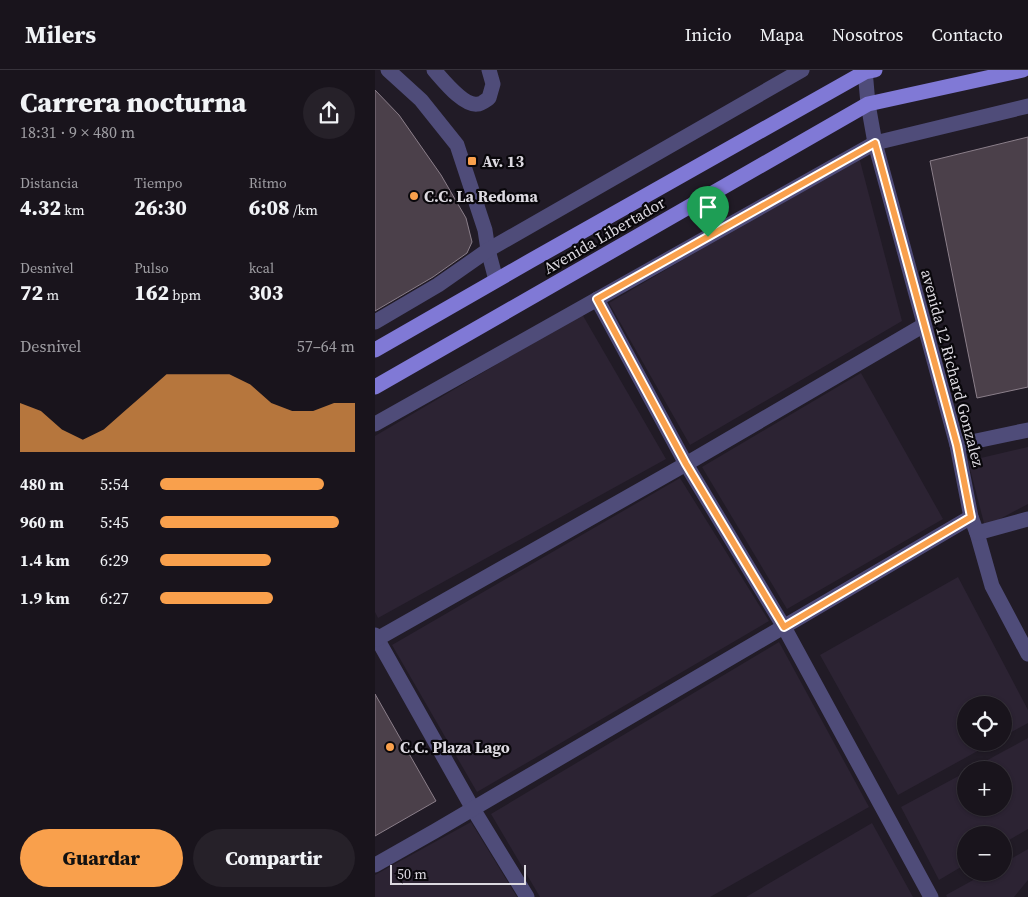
<!DOCTYPE html>
<html lang="es">
<meta charset="utf-8">
<style>
body{margin:0;font-family:"Source Serif 4",serif;background:#262129;color:#f1f3f6;height:100vh;display:flex;flex-direction:column;font-size:19px;white-space:nowrap}
*{box-sizing:border-box;margin:0}
p{font-size:16px;color:#9f9ea3}
.icon{flex:none;width:28px;height:28px;fill:none;stroke:currentColor;stroke-width:2;stroke-linecap:round;stroke-linejoin:round}
.map{position:relative;flex:1;overflow:hidden}
.drawer{display:flex;flex-direction:column;background:#19141c;width:375px}
.drawer>*{flex:none}
.tools{position:absolute;left:582px;top:626px;display:grid;gap:10px}
.tools a{display:grid;place-items:center;width:55px;height:55px;border-radius:50%;background:#19141c;box-shadow:0 1px 4px #0004,0 0 0 1px #37333b;font-size:25px}
.scale{position:absolute;left:15px;bottom:12px;width:136px;box-sizing:border-box;padding-left:5px;border:2px solid #dcd9e0;border-top:0;font-size:14px;line-height:18px;white-space:nowrap;color:#dcd9e0;-webkit-text-stroke:4px #09070b;paint-order:stroke}
.pin{position:absolute;display:grid;place-items:center;width:42px;height:42px;color:#fff;margin:-51px -21px;border-radius:50% 50% 50% 0;rotate:-45deg;box-shadow:0 0 5px #0007}
.pin .icon{rotate:45deg}
.round{display:grid;place-items:center;flex:none;width:52px;height:52px;border-radius:26px;background:#262129}
.headline{display:flex;align-items:center;justify-content:space-between;height:85px;padding:0 20px}
h1{font-size:28px;font-weight:800;line-height:38px}
.stats{display:grid;grid-template-columns:repeat(3,1fr);gap:8px;height:85px;padding:5px 20px}
.stats div{display:grid;align-content:center}
.stats b{font-size:21px;font-weight:800}
.stats small{font-size:14px;font-weight:400}
.stats p{font-size:14px}
.chart{height:140px;padding:10px 20px}
.chart p{display:flex;justify-content:space-between}
.chart svg{width:100%;height:90px;margin-top:5px;fill:#f9a04c;opacity:.7}
.cta{display:flex;gap:10px;margin-top:auto;padding:10px 20px}
.cta a{flex:1;height:58px;border-radius:30px;background:#f9a04c;color:#111;font-size:20px;font-weight:800;line-height:58px;text-align:center}
.cta a+a{background:#262129;color:#f1f3f6}
ul{padding:0 20px;list-style:none;font-size:16px}
li{display:grid;grid-template-columns:80px 60px 1fr;align-items:center;height:38px}
li i{height:12px;border-radius:6px;background:#f9a04c}
header{display:flex;align-items:center;gap:30px;box-sizing:border-box;height:70px;padding:0 25px;background:#19141c;border-bottom:1px solid #37333b}
header strong{font-size:24px}
nav{display:flex;gap:28px;margin-inline-start:auto;font-size:18px}
main{display:flex;flex:1;min-height:0}
.map>svg:first-child{display:block}
.built{fill:#2c2333}
.building{fill:#4b404a;stroke:#8b7f8a}
.lines{fill:none;stroke-linecap:round;stroke-linejoin:round}
.minor{stroke:#4f4c79;stroke-width:15}
.major{stroke:#8079d6;stroke-width:15}
.route-casing{stroke:#fff;stroke-width:10}
.route{stroke:#f9a04c;stroke-width:6}
.poi-dot{fill:#f9a04c;stroke:#09070b;stroke-width:2}
.labels{text-anchor:middle;dominant-baseline:central;stroke-width:4.5;stroke-linejoin:round;paint-order:stroke}
.poi-label{font-size:16px;font-weight:bold;fill:#dcd9e0;stroke:#09070b;text-anchor:start}
.street-label{font-size:16px;fill:#dcd9e0;stroke:#09070b}
</style>
<header>
<strong>Milers</strong>
<nav><a>Inicio</a><a>Mapa</a><a>Nosotros</a><a>Contacto</a></nav>
</header>
<main>
<section class="drawer">
<div class="headline"><div><h1>Carrera nocturna</h1><p>18:31 · 9 × 480 m</p></div><a class="round"><svg class="icon" aria-label="share" viewBox="0 0 24 24"><path d="M12 15V3M7 8l5-5 5 5M5 13v7h14v-7"/></svg></a></div>
<div class="stats">
<div><p>Distancia</p><b>4.32<small> km</small></b></div>
<div><p>Tiempo</p><b>26:30</b></div>
<div><p>Ritmo</p><b>6:08<small> /km</small></b></div>
</div>
<div class="stats">
<div><p>Desnivel</p><b>72<small> m</small></b></div>
<div><p>Pulso</p><b>162<small> bpm</small></b></div>
<div><p>kcal</p><b>303</b></div>
</div>
<div class="chart"><p><span>Desnivel</span>57–64 m</p>
<svg viewBox="0 0 160 44" preserveAspectRatio="none"><path d="M0 44V20L10 24L20 33L30 38L40 33L50 24L60 15L70 6L80 6L90 6L100 6L110 11L120 20L130 24L140 24L150 20L160 20V44z"/></svg>
</div>
<ul>
<li><b>480 m</b>5:54<i style="width:84%"></i></li>
<li><b>960 m</b>5:45<i style="width:92%"></i></li>
<li><b>1.4 km</b>6:29<i style="width:57%"></i></li>
<li><b>1.9 km</b>6:27<i style="width:58%"></i></li>
</ul>
<div class="cta"><a>Guardar</a><a>Compartir</a></div>
</section>
<div class="map">
<svg width="653" height="827" viewBox="0 0 653 827">
<rect width="100%" height="100%" fill="#211b26"/>
<g class="built">
<path d="M484,87L527,251L315,375L234,233Z"/>
<path d="M207,244L291,389L3,548L0,542V366Z"/>
<path d="M486,303L568,449L412,539L327,397Z"/>
<path d="M653,377V434L610,457L593,391Z"/>
<path d="M305,408L394,551L102,722L17,575Z"/>
<path d="M583,507L653,640V653L629,666V635H591V672L617,673L523,725L445,585Z"/>
<path d="M404,572L494,737L335,827H165L116,744Z"/>
<path d="M653,668V759L629,773V765H591V794L564,810L526,737L591,702V738H629V700H594Z"/>
<path d="M96,752L142,827H0V805Z"/>
<path d="M497,753L538,827H371Z"/>
<path d="M653,779V810L639,827H572L571,825L611,803L629,802V793Z"/>
</g>
<g class="building">
<path d="M0,20L24,45L66,105L91,148L97,172L92,183L58,207L0,241Z"/>
<path d="M653,67V317L602,328L555,91Z"/>
<path d="M0,624L61,731L0,766Z"/>
</g>
<g class="lines">
<g class="minor">
<path d="M13,0L46,30L82,75L110,160L113,180L121,210"/>
<path d="M59,0C68,10 89,37 103,34C106,34 111,30 114,28L118,14L114,0"/>
<path d="M490,0L493,34L500,73L582,375L596,447L602,463L617,516L653,584"/>
<path d="M222,229L311,394L409,557L556,827"/>
<path d="M0,252L63,215L113,180L427,0"/>
<path d="M0,354L500,73L653,36"/>
<path d="M582,375L653,360"/>
<path d="M602,463L653,449"/>
<path d="M0,565L98,739L152,827"/>
<path d="M2,569L311,394L549,255"/>
<path d="M0,795L60,761L596,447"/>
</g>
<g class="major">
<path d="M0,280L155,191L490,2L500,0"/>
<path d="M0,317L493,34L648,0"/>
</g>
</g>
<g class="lines">
<g class="route-casing">
<path id="route" d="M500,73L582,375L596,447L409,557L311,394L222,229Z"/>
</g>
<use href="#route" class="route"/>
</g>
<g class="poi-dot">
<rect x="92" y="86" width="10" height="10" rx="2.5"/>
<circle cx="39" cy="126" r="5"/>
<circle cx="15" cy="677" r="5"/>
</g>
<g class="labels">
<g class="poi-label">
<text x="107" y="91">Av. 13</text>
<text x="49" y="126">C.C. La Redoma</text>
<text x="25" y="677">C.C. Plaza Lago</text>
</g>
<g class="street-label">
<text transform="translate(229 165) rotate(-30)">Avenida Libertador</text>
<text transform="translate(578 298) rotate(75)">avenida 12 Richard Gonzalez</text>
</g>
</g>
</svg>
<div class="tools">
<a><svg class="icon" aria-label="locate" viewBox="0 0 24 24"><circle cx="12" cy="12" r="6"/><path d="M12 2v4M12 18v4M2 12h4M18 12h4"/></svg></a>
<a>+</a>
<a>−</a>
</div>
<div class="scale">50 m</div>
<div class="pin" style="left:333px;top:167px;background:#1e9e55"><svg class="icon" aria-label="arrive" viewBox="0 0 24 24"><path d="M6 21V4h12l-3 4 3 4H6"/></svg></div>
</div>
</main>
